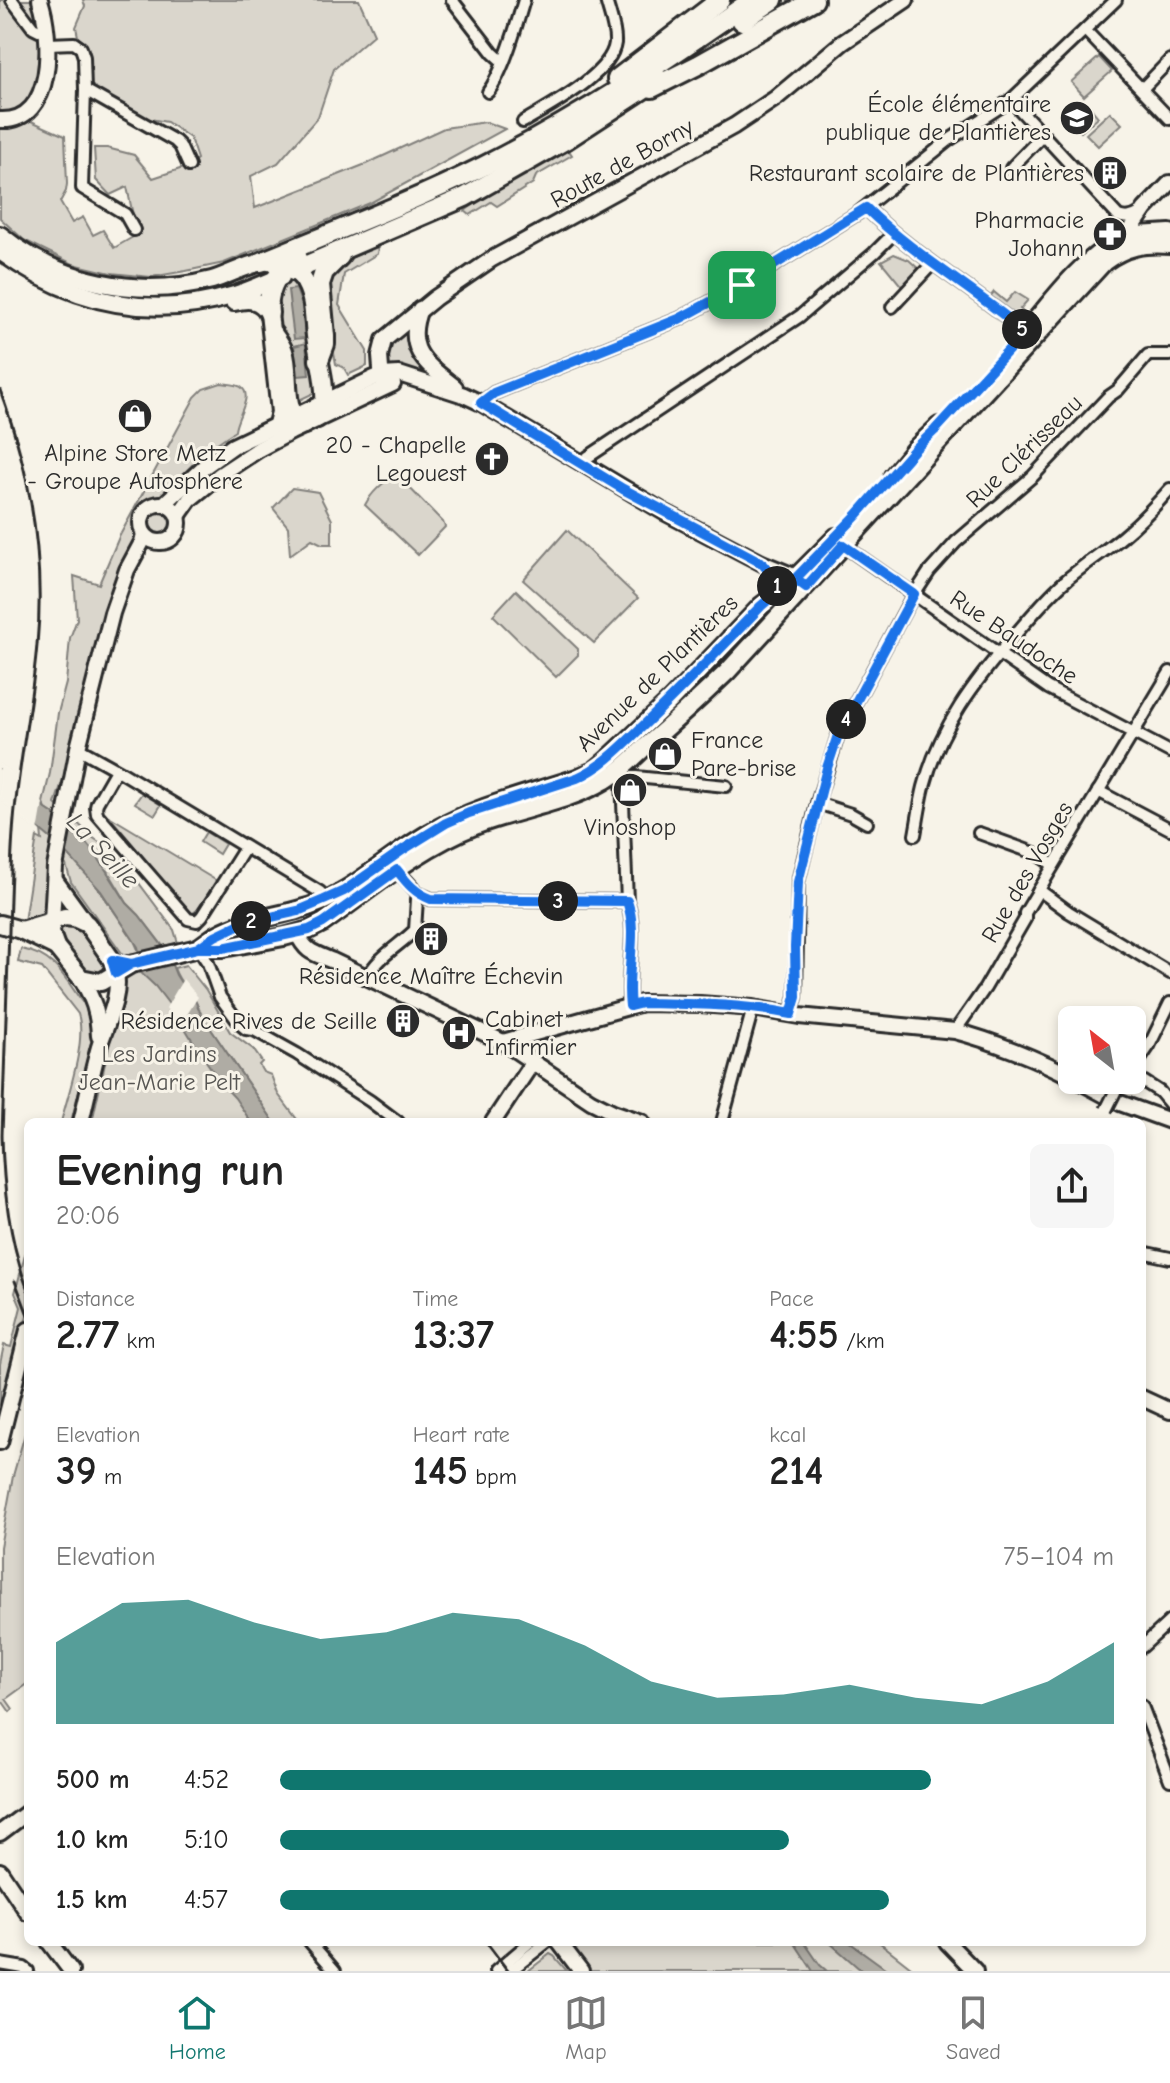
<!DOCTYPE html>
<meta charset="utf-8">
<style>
body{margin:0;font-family:"Comic Neue",sans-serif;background:#f6f6f6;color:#222;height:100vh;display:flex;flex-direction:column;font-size:30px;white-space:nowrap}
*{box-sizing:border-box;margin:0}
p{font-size:26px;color:#767676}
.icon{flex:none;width:44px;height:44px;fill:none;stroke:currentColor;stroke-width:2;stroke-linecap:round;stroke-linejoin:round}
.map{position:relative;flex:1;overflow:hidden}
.side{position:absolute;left:24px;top:1118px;width:1122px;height:828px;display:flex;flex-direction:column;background:#fff;border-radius:12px;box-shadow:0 4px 12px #0003}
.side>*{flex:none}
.needle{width:52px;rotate:329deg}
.buttons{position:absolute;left:1058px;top:1006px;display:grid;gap:16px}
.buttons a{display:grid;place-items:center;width:88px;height:88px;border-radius:12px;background:#fff;box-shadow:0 4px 12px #0003;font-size:40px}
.pin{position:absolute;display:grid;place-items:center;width:68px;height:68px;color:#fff;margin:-34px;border-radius:16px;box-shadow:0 4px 12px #0006}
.km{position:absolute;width:40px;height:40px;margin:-20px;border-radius:50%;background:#222;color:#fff;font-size:22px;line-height:40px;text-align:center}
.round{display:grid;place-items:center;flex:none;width:84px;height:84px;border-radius:12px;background:#f6f6f6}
.headline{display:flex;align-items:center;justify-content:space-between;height:136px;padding:0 32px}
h1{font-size:44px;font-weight:800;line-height:60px}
.figures{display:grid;grid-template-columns:repeat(3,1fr);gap:12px;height:136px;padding:8px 32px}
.figures div{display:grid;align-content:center}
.figures b{font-size:40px;font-weight:800}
.figures small{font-size:22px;font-weight:400}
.figures p{font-size:22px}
.chart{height:224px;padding:16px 32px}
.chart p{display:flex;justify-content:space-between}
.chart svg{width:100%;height:144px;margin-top:8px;fill:#0f766e;opacity:.7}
ul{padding:0 32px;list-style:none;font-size:26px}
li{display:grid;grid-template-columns:128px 96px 1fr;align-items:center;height:60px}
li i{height:20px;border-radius:10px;background:#0f766e}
.dock{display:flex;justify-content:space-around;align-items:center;height:112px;border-top:2px solid #e0e0e0;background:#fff;font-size:22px;color:#767676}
.dock a{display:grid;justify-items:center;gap:4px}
.dock .selected{color:#0f766e}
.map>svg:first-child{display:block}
.green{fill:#dad6cc;stroke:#82807c;stroke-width:2}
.water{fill:#afaca4;stroke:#7a7874;stroke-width:2}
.pier{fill:#f7f3e8}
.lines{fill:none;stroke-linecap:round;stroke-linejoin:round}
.street-casing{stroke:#2b2b2b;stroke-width:16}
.secondary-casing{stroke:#2b2b2b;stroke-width:20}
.primary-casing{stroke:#2b2b2b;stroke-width:22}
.highway-casing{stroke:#2b2b2b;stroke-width:24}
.street{stroke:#f7f3e8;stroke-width:10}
.secondary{stroke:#f7f3e8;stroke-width:14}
.primary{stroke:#f7f3e8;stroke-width:16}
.highway{stroke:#f7f3e8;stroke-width:18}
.rail{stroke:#2b2b2b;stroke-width:3}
.street-bridge-casing{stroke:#2b2b2b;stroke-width:16;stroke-linecap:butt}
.street-bridge{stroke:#f7f3e8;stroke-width:10}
.route-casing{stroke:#fff;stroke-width:16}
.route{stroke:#1a73e8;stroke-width:10}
.labels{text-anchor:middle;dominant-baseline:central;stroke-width:6;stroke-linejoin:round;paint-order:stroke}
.poi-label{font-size:24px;fill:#2b2b2b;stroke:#f7f3e8;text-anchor:end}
.street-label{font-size:24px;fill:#2b2b2b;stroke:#f7f3e8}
.park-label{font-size:24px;fill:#575653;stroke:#f7f3e8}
.water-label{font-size:26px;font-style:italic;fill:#53524f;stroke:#f7f3e8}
</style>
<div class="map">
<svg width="1170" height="1971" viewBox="0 0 1170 1971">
<rect width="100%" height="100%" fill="#f7f3e8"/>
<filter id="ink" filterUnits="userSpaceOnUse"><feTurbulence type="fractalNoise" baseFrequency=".0125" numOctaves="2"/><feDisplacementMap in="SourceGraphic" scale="16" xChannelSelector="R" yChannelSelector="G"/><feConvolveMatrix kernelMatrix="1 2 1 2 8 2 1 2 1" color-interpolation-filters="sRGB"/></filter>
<g filter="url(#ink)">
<g class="green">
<path d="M0,0H40L43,82L13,121L29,120L65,136L67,184L66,191L60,202L72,223L83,217L93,235L103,230L114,248L140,233C132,219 131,204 127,187L110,195L96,180L94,148H107L134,155L153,178L183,168L197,159L190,138L167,122L144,118L81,85L83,60L76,27L85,6L83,0H359L374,34L334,69L318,117L278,163L251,176L255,208L366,164L444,128L486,122L505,129L370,203L224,263L186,271L151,277L111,273L73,264L24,240L0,218Z"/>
<path d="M1099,57L1112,71L1084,96L1071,82Z"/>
<path d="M1090,107L1098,117L1081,132L1073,123Z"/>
<path d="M1110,112L1122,124L1098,146L1086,134Z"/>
<path d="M568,149L572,155L536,176L533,183L497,206L491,202L470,215L465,211L489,192Z"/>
<path d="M378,247L377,254L344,274L339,305L367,351V366L348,375L344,368L336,364C332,341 319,291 333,270C340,260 366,252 378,247Z"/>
<path d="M6,248L101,290L269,269L260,280L231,292L148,301L75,289Z"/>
<path d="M894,254L909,260L920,270L903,288L881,261Z"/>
<path d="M295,278L307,298L316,392L293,403L274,318L277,288L288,279Z"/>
<path d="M994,292L1006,302L1015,292L1028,300L1020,309L1027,316L1030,314L1031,315L1027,319L1022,320L990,297Z"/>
<path d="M410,323L411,332L445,382L395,371L386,366L387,345Z"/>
<path d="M221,383C227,384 237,384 241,387C254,396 236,417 235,431C207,448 186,469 165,494L163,500L147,503L139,513L135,541L117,577L107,605L80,711L69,774L62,782L55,804L62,810L65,811L92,837L118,855L174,930L178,943L163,946L139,915L127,903L111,876L73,827L46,809L43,803L50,773L58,713L66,683L70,638L77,619L74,576L99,584L119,537L195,397L203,389Z"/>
<path d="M396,474L443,522L445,527L418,555L365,505C371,493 384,481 396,474Z"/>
<path d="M292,488L318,492L332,520V544H322L312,539L290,555L288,527L273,508Z"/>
<circle cx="160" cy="524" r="12"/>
<path d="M567,530L638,598L594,643L523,580Z"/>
<path d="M516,590L578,649V655L556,677L493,615Z"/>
<path d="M142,793L161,805L155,815L135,803Z"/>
<path d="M109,816L217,881L197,910L193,913L189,912Z"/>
<path d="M41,829L62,848L93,881L134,940L139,952L125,955L122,953L71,882L66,865L51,850C43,871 51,895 41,916L24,921L37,837L42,840Z"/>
<path d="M206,832L225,844L219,854L200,842Z"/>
<path d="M65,922C81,930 104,952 107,971L102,976L86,972L60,938L57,927Z"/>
<path d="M21,949C54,955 64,976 82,1002L89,1001L96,1024L71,1122H61C68,1094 87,1041 78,1014L42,968L18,962Z"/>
<path d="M186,965L206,990L230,1032L253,1049L262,1062L259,1065L263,1072L271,1075L278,1094L299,1122H274L202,1016C199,1010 197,1002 193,997C185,985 180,984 174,968Z"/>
<path d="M157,969L261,1122H92L125,973Z"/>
<path d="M28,1244V1313L10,1372L0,1416V1364L4,1345L11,1347L21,1307L15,1293Z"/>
<path d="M28,1423V1683L6,1699L13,1709L10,1712L3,1702L0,1704V1547L13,1476Z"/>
<path d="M566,1942H879L916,1971H588Z"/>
<path d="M550,1954L554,1956L567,1971H528Z"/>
</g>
<g class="water">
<path d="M296,289L302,305L305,338L294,339L288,290Z"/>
<path d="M306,343L309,375L298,376L294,346Z"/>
<path d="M0,768L46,809L73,827L97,856L127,903L139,915L167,952L176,975L183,986L194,998L202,1016L274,1122H251L235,1098L222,1084L199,1051L175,1012L155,986L139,971L141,960L138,947L101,891L62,848L36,826Z"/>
<path d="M794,1942H804L820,1965L827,1971H813Z"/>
<path d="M829,1942H849L889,1971H862Z"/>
</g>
<g class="pier">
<path d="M0,764L16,776L43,803L38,832L0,799Z"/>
<path d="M183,979L198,997L180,1026L166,1008Z"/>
</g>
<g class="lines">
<g class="street-casing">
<g id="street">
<path d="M12,0L33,28L39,31L46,28"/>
<path d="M452,0L493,53L503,62"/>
<path d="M1085,30L1170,119"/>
<path d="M48,44L74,43L81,48L84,57L85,90L82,188L125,214L134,230"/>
<path d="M1142,89L1170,60"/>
<path d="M85,90L175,141L180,146L189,166"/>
<path d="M488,92C503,73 517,24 524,0"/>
<path d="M1011,100L1118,216C1126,219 1132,218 1140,213"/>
<path d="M523,122C549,106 611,75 615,43C616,29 609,13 606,0"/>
<path d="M1011,168L1042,136"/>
<path d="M866,208C915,256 973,288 1025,332"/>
<path d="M892,307L932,264"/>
<path d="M481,403L494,393L679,319L742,285L858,213L949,140L1011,100L1116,0"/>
<path d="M583,464L588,457L800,316L874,253L893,234"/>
<path d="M843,545L1048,688L1170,752"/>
<path d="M78,748L121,772L320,892L325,900"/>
<path d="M116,770L97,803L96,807L97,814L188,919L197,921L202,916L245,848"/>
<path d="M617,777H636L726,786"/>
<path d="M622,778L627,901C639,935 625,971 630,1006"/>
<path d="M1098,791L1170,829"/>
<path d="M817,803L851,814L867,823"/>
<path d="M979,833L1037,854L1053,865"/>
<path d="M915,835C918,819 920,803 924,787C939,728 975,681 1014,636C1030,617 1046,598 1064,582C1083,565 1104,552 1122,537C1140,522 1155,506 1170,489"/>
<path d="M397,870L419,894L431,899L627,901"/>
<path d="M1039,890L1069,912L1170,973"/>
<path d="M198,948L208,963L220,997L240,1024L246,1029L254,1030L297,1054L370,1101L398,1122"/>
<path d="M367,978C377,957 399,946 415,930L417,899L419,894"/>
<path d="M791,1014L796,997L798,882L818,800L838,735L910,601L929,572L956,542L1033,476L1108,397L1118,390L1148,355H1170"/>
<path d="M955,1031L985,988L1025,919V913L1170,672"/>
<path d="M1132,1071L1149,1046L1170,1003"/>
<path d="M1132,1074L1160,1092L1170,1104"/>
<path d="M722,1122L753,1008"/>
<path d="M1142,1252L1170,1258"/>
<path d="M1142,1647L1170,1621"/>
<path d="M1142,1706L1170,1780"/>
<path d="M310,1942L335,1971"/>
<path d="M0,1964L24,1968L28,1971"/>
<path d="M496,1971L530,1942"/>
<path d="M510,1971L547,1942"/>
</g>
</g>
<g class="secondary-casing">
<g id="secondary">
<path d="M0,120C56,123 52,36 40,0"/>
<path d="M1126,237L1145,209L1170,183"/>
<path d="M420,309C404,350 426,364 455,387"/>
<path d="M386,386L381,369L380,356L384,340L435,298L492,259L734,126L776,98L842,43L906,0"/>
<path d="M164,504L205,466L233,446L374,378L382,375L399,374L464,395L481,403L664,512L762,563L789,574L802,584"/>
<circle cx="160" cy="523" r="19"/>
<path d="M178,516L190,499L221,474L259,449L291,432L393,384"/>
<path d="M55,880L87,924"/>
<path d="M52,921L55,867L78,748L112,613L127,570L142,542L144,534"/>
<path d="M297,933C306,953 314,953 333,961L503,1042L591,1101L613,1112L642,1122"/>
<path d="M81,978C93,999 98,1011 99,1036"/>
<path d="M503,1042L642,1003L700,1004L753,1008L799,1016L955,1031C990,1040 1041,1060 1072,1077"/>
<path d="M1077,1080L1120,1103L1170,1121"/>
<path d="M81,1122C87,1097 92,1072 99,1047C106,1024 121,997 116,973"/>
<path d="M493,1122L532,1063"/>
<path d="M1142,1398L1170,1411"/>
<path d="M0,1442L28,1330"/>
<path d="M0,1833L28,1812"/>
<path d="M0,1871L28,1913"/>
<path d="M49,1942L71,1971"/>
<path d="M559,1942L581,1971"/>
<path d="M947,1942L975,1971"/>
</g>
</g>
<g class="primary-casing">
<g id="primary">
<path d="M0,235C58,283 139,299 212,280C228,276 254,260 269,262C282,264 299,271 305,283C314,299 313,319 315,336C318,358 326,381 324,403C323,409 320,414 317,419"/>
<path d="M1138,235L1170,233"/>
<path d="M0,251C71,303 149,321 235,295C251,290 266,283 281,277"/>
<path d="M234,302C250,298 259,299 269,313L280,412L277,424"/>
<path d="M1028,329C1054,299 1078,265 1112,244"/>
<path d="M274,334C277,339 282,345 284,351C292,374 281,412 304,425"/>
<path d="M893,476L914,450L939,426"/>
<path d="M52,921L51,933L56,947L81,978L101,982L131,964L198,948H223L284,937L309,930L323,923C372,888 420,847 477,825C516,810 569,802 604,781C620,772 633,758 646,746C674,722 701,697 727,672L1104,262C1126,246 1144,243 1170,245"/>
<path d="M0,924L21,930L56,947"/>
<path d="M21,930L65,917L74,918L87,924L112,960L116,973"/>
<path d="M198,948C205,943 211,938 218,934C251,916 290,916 324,901C363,883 395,852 433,831C477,806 529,794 577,778L594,771L606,761L670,701L761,606L787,586L836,537"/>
</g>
</g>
<g class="highway-casing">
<g id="highway">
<path d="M742,21L773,0"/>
<path d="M617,79L720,0"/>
<path d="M652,88L698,65L814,0"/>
<path d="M261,262C336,231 412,202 484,166C578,119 667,60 752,0"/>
<path d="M293,271L465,197L567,139L659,79"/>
<path d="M269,313C266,289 279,270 297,255"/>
<path d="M319,360L325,344V336L320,284L324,272L340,256"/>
</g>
</g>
<use href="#street" class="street"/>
<use href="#secondary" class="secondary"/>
<use href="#primary" class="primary"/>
<use href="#highway" class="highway"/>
<g class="rail">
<path d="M0,390C30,471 45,559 37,645C32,704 19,761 14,820C10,866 10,913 8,959C6,1018 4,1076 2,1135C3,1187 9,1241 28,1290"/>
<path d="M15,1281L28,1315"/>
<path d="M486,1942L508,1971"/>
</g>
<g class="street-bridge-casing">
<path id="street-bridge" d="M1106,1110L1117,1088"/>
</g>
<use href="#street-bridge" class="street-bridge"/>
</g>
</g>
<g class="lines" filter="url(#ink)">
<g class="route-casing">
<path id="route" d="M742,285L679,319L494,393L481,403L623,489L762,563L776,580L775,594L761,606C723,646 684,686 644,725C623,745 604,766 577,778L469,813L446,823L404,849L344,891L324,900L298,911L240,924L215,936L198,948L131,964L116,973L112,960L131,964L198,948H223L309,930L323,923L397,870C407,883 415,893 431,899L627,901C639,935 625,971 630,1006L642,1003C692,1004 742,1004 791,1014L796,997L795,947L798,882L827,768L838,735L914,594L843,545L806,587L795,579L857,515L914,450L935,430L1025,332C973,288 915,256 866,208L742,285"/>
</g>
<use href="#route" class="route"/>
</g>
<defs>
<g id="school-disc" transform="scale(1.8)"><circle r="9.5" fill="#2b2b2b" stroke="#f7f3e8"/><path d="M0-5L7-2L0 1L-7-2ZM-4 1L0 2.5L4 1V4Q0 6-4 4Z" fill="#fff"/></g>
<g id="building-disc" transform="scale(1.8)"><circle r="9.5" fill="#2b2b2b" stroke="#f7f3e8"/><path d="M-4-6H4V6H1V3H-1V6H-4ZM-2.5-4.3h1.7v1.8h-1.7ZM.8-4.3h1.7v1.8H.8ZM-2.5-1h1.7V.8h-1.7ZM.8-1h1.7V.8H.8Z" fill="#fff"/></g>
<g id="pharmacy-disc" transform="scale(1.8)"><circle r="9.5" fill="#2b2b2b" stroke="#f7f3e8"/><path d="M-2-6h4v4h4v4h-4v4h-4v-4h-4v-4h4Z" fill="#fff"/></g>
<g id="shop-disc" transform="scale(1.8)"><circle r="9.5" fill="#2b2b2b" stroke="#f7f3e8"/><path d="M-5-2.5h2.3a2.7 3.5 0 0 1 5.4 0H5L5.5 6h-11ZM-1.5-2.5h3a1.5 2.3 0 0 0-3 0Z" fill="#fff"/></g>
<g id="church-disc" transform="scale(1.8)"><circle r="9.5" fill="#2b2b2b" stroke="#f7f3e8"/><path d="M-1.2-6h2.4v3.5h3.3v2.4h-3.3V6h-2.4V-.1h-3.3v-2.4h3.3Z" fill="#fff"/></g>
<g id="hospital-disc" transform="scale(1.8)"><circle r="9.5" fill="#2b2b2b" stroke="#f7f3e8"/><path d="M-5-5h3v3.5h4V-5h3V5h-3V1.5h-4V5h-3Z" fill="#fff"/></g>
</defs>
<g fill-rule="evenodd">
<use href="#school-disc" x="1077" y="118"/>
<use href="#building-disc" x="1110" y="173"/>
<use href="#pharmacy-disc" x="1110" y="234"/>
<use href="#shop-disc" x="135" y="416"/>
<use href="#church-disc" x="492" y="459"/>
<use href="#shop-disc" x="665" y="754"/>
<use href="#shop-disc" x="630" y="790"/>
<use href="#building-disc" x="431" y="939"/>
<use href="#building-disc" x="403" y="1021"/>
<use href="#hospital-disc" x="459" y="1033"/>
</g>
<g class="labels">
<g class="poi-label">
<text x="1051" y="104">École élémentaire<tspan x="1051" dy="28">publique de Plantières</tspan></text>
<text x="1084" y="173">Restaurant scolaire de Plantières</text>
<text x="1084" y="220">Pharmacie<tspan x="1084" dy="28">Johann</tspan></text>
<text x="466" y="445">20 - Chapelle<tspan x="466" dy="28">Legouest</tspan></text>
<text x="135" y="453" text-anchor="middle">Alpine Store Metz<tspan x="135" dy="28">- Groupe Autosphere</tspan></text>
<text x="691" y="740" text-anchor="start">France<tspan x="691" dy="28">Pare-brise</tspan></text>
<text x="630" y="827" text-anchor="middle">Vinoshop</text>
<text x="431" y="976" text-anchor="middle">Résidence Maître Échevin</text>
<text x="485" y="1019" text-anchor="start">Cabinet<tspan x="485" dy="28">Infirmier</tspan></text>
<text x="377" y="1021">Résidence Rives de Seille</text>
</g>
<g class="street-label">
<text transform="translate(622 163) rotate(-29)">Route de Borny</text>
<text transform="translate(1024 451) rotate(-44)">Rue Clérisseau</text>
<text transform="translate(1014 637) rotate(34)">Rue Baudoche</text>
<text transform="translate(657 673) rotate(-44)">Avenue de Plantières</text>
<text transform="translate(1027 872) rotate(-60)">Rue des Vosges</text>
</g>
<g class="park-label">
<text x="159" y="1054">Les Jardins<tspan x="159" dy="28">Jean-Marie Pelt</tspan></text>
</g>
<g class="water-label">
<text transform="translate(103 851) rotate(47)">La Seille</text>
</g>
</g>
</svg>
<div class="buttons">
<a><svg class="needle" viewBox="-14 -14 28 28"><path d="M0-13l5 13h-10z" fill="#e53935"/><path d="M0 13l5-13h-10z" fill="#767676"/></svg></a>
</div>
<div class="pin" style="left:742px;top:285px;background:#1e9e55"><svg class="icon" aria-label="arrive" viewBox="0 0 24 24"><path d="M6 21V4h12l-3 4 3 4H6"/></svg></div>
<b class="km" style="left:777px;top:586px">1</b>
<b class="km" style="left:251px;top:921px">2</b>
<b class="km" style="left:558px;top:901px">3</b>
<b class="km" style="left:846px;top:719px">4</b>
<b class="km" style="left:1022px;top:329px">5</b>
<section class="side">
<div class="headline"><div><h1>Evening run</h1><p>20:06</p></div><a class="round"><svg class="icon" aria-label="share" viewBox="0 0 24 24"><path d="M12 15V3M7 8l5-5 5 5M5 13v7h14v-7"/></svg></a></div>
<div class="figures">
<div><p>Distance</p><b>2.77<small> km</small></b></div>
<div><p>Time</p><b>13:37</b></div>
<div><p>Pace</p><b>4:55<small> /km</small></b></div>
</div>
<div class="figures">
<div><p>Elevation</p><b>39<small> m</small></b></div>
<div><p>Heart rate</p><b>145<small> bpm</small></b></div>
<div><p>kcal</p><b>214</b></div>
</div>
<div class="chart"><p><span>Elevation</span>75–104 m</p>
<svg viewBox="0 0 160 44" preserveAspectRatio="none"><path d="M0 44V19L10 7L20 6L30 13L40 18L50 16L60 10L70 12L80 20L90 31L100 36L110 35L120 32L130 36L140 38L150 31L160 19V44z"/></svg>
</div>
<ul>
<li><b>500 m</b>4:52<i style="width:78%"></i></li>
<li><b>1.0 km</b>5:10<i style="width:61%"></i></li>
<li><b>1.5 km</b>4:57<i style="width:73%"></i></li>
</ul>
</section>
</div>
<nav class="dock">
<a class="selected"><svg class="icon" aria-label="home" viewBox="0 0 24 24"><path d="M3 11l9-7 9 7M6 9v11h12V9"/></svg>Home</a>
<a><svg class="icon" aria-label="map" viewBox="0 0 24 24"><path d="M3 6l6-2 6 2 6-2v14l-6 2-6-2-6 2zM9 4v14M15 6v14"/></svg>Map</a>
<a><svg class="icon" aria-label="saved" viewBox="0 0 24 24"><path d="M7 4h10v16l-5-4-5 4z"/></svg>Saved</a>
</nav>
